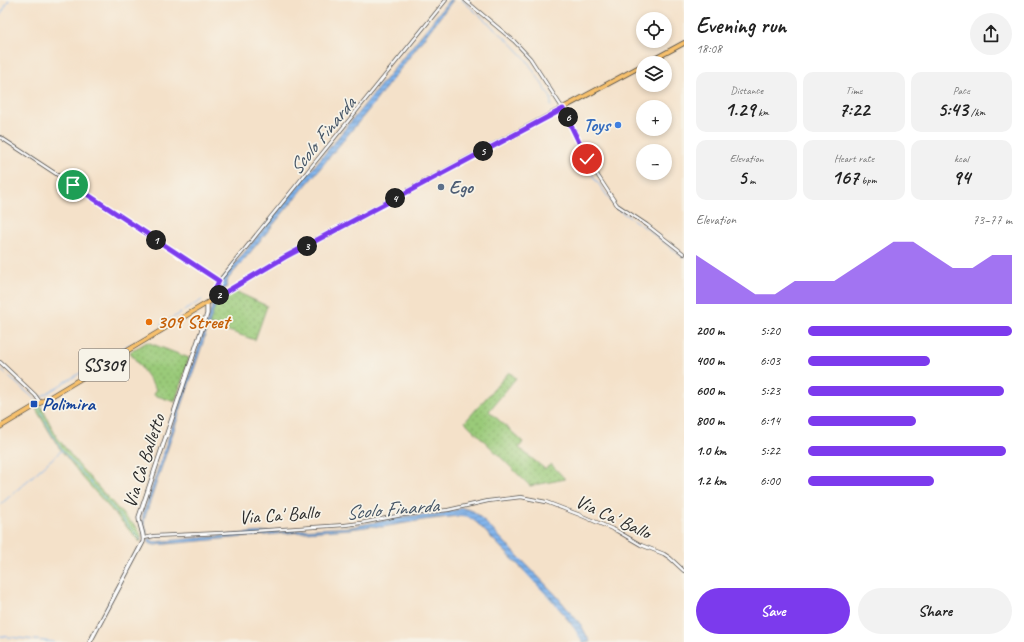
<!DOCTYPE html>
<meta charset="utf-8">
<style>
body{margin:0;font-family:Caveat,sans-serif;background:#f2f2f2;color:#222;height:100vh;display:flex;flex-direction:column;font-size:15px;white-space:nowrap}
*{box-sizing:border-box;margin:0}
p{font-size:13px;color:#767676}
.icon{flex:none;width:22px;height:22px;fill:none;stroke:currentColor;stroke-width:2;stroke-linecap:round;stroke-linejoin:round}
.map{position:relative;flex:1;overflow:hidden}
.details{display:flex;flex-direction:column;background:#fff;width:340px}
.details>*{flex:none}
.controls{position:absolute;left:636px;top:12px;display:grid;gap:8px}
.controls a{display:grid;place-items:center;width:36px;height:36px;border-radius:50%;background:#fff;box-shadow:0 2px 6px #0003;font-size:20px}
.pin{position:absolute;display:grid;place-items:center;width:34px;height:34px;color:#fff;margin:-17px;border:2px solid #fff;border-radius:50%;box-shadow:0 1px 4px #0007}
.km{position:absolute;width:20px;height:20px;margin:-10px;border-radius:50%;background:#222;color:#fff;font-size:11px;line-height:20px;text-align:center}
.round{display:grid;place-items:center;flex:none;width:42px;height:42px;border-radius:21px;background:#f2f2f2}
.headline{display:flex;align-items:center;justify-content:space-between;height:68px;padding:0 12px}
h1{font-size:22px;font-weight:600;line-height:30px}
.stats{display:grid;grid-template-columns:repeat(3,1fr);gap:6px;height:68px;padding:4px 12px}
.stats div{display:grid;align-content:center;border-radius:10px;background:#f2f2f2;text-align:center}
.stats b{font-size:20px;font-weight:600}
.stats small{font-size:11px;font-weight:400}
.stats p{font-size:11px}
.chart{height:112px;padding:8px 12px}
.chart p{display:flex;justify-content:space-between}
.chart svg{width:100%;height:72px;margin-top:4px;fill:#7c3aed;opacity:.7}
.button{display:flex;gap:8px;margin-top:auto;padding:8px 12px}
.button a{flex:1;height:46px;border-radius:24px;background:#7c3aed;color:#fff;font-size:16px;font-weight:600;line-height:46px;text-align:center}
.button a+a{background:#f2f2f2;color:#222}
ul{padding:0 12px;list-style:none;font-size:13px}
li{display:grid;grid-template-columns:64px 48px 1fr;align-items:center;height:30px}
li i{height:10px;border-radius:5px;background:#7c3aed}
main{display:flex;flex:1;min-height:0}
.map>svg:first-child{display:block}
.grass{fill:url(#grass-dots);stroke:#627a52}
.water{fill:url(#water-rules);stroke:#556f8c}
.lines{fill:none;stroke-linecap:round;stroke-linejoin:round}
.stream{stroke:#7fb3ed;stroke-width:1}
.minor-casing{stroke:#494643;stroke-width:4}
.tertiary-casing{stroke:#494643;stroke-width:5}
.primary-casing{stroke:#494643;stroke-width:5.5}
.minor{stroke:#fff;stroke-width:2.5}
.tertiary{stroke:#fff;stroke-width:3.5}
.primary{stroke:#f7c06c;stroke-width:4}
.route-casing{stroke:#fff;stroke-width:8}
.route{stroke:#7c3aed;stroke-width:5}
.shop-dot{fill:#3f7fe0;stroke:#f7f3e8;stroke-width:1.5}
.service-dot{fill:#5c6f8a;stroke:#f7f3e8;stroke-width:1.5}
.food-dot{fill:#e8710a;stroke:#f7f3e8;stroke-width:1.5}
.transit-dot{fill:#1a4fb4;stroke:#f7f3e8;stroke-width:1.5}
.labels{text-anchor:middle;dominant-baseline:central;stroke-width:3.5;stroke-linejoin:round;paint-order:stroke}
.shield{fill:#f7f3e8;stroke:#686764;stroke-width:1}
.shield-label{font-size:18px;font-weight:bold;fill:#2b2b2b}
.shop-label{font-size:19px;font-weight:bold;fill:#366cbe;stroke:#f7f3e8;text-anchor:end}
.service-label{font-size:19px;font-weight:bold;fill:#4e5e75;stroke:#f7f3e8;text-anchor:start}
.food-label{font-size:19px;font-weight:bold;fill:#c56008;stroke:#f7f3e8;text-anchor:start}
.transit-label{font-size:19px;font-weight:bold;fill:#164399;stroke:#f7f3e8;text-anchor:start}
.street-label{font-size:19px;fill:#2b2b2b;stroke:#f7f3e8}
.water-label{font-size:20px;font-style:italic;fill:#445465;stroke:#f7f3e8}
</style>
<main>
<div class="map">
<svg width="684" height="642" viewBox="0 0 684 642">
<defs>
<pattern id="grass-dots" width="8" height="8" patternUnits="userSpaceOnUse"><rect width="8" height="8" fill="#9aca79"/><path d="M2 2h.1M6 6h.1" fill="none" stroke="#7ea463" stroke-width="1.8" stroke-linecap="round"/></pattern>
<pattern id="water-rules" width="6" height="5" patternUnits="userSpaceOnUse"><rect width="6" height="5" fill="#7fb3ed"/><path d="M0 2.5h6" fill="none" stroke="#6892c0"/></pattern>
</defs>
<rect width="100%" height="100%" fill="#f7f3e8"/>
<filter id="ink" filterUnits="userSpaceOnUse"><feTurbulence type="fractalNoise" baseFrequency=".025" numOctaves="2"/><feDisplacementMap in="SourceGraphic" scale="8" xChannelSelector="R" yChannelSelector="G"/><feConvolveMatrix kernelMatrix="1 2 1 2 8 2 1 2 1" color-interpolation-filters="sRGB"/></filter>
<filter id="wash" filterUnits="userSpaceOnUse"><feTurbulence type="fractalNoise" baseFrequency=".012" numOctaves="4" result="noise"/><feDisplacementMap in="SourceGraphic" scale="16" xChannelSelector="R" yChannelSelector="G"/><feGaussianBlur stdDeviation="0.9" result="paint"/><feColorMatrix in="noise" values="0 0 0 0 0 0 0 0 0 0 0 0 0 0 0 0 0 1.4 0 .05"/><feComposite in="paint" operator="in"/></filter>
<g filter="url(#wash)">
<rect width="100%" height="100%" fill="#f4e1c9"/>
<g class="grass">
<path d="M236,290L239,293L267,306L255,340L208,324L215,306L217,302V301Z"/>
<path d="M147,342L189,358L175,402L154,395L156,389L130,352Z"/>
<path d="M509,372L516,378L489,411L523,442L519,448L545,469L551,464L565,479L530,486L465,422Z"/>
<path d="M41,406L56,436L81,468L127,519L137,527L142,537L140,542L83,478L58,446L36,409Z"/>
</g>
<g class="water">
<path d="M449,0H453L371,107L228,279L226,288L217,293L221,281L428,27Z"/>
<path d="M217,301V302L215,306L145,517L144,522L147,534H145L142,523L143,514L213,303Z"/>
<path d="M463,508L473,511L480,517L555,594L581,625L590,642H583L575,629L551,598L476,522L466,515L423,520L382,527L372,526L351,529L288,533L155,545L150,544L148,540L150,538L154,542L251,533L350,527L407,516L439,514Z"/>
</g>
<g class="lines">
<g class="stream">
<path d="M462,0L510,42L526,59L551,98V106"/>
<path d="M0,16L9,0"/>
<path d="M560,120L565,123L590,172L617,209L646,228L684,258"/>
<path d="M184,311L202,300"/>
<path d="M160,325L181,313"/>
<path d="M118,351L130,344"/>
<path d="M0,369L36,400"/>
<path d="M39,398L115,352"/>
<path d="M39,408L53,436L62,450L141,540"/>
<path d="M0,505L62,450"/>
<path d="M462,516H468L474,520"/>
<path d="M525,572L560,609"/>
<path d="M572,624L583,642"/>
<path d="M0,636L54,642"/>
</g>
</g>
</g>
<g filter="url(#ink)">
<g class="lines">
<g class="minor-casing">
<g id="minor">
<path d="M465,0L514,41L530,58L565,112L587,159L617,205L647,225L684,254"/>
<path d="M0,137L219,281"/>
<path d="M213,299L214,291L219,281L446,0"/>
<path d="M0,362L35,395L40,402"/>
<path d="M144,538L154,536L221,533L345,525L361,523L402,515L448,510L488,501L521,497L546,502L580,515L617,531L641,545L664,554L670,558L684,571"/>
</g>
</g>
<g class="tertiary-casing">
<path id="tertiary" d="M90,642L143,542C145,534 139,526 139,517L207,314V303"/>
</g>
<g class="primary-casing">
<g id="primary">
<path d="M647,63L684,43"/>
<path d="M0,427L207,303L285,257L643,65"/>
</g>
</g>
<use href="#minor" class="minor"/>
<use href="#tertiary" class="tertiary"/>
<use href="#primary" class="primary"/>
</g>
</g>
<g class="lines" filter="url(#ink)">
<g class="route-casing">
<path id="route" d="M73,185L219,281L214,291V299L285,257L563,109L587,159"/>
</g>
<use href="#route" class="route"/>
</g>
<circle class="shop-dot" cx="618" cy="125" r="4"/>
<circle class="service-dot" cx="441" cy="187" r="4"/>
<circle class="food-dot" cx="149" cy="322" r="4"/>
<rect class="transit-dot" x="30" y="400" width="8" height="8" rx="2"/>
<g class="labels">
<rect class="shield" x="79" y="349" width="50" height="32" rx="3"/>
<g class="shield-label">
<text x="104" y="365">SS309</text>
</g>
<g class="shop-label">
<text x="610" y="125">Toys</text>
</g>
<g class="service-label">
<text x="449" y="187">Ego</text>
</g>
<g class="food-label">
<text x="157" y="322">309 Street</text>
</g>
<g class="transit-label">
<text x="42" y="404">Polimira</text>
</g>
<g class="street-label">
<text transform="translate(144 461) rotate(-72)">Via Cà Balletto</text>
<text transform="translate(279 515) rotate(-4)">Via Ca' Ballo</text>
<text transform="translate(613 517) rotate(25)">Via Ca' Ballo</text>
</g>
<g class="water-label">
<text transform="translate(322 136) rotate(-51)">Scolo Finarda</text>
<text transform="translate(392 509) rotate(-5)">Scolo Finarda</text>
</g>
</g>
</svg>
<div class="controls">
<a><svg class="icon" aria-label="locate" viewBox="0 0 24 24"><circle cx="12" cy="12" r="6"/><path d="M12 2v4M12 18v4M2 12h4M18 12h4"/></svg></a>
<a><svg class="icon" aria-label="layers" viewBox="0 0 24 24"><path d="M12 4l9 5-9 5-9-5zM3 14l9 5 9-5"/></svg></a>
<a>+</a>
<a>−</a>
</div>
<div class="pin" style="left:73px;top:185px;background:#1e9e55"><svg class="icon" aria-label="arrive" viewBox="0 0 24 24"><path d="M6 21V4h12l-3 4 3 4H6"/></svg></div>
<div class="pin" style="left:587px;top:159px;background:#d93025"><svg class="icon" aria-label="check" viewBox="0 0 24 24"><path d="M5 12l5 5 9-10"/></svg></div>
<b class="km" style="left:156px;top:240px">1</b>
<b class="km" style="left:219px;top:295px">2</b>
<b class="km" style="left:307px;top:246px">3</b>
<b class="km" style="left:395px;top:198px">4</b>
<b class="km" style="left:483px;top:151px">5</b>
<b class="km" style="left:568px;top:117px">6</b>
</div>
<section class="details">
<div class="headline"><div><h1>Evening run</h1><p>18:08</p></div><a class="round"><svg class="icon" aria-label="share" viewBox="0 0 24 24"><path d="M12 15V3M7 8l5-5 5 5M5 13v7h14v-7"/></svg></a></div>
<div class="stats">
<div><p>Distance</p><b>1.29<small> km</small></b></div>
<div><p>Time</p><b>7:22</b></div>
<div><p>Pace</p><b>5:43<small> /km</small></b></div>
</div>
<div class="stats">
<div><p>Elevation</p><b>5<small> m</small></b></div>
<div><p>Heart rate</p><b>167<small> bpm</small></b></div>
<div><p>kcal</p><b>94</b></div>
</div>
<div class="chart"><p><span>Elevation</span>73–77 m</p>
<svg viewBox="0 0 160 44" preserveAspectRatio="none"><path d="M0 44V14L10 22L20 30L30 38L40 38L50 30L60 30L70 30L80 22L90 14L100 6L110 6L120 14L130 22L140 22L150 14L160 14V44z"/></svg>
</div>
<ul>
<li><b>200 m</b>5:20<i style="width:100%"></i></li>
<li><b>400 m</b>6:03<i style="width:60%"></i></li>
<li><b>600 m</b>5:23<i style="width:96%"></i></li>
<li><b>800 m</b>6:14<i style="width:53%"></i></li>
<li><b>1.0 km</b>5:22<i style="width:97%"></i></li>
<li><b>1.2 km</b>6:00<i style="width:62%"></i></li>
</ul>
<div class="button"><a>Save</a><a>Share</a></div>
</section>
</main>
